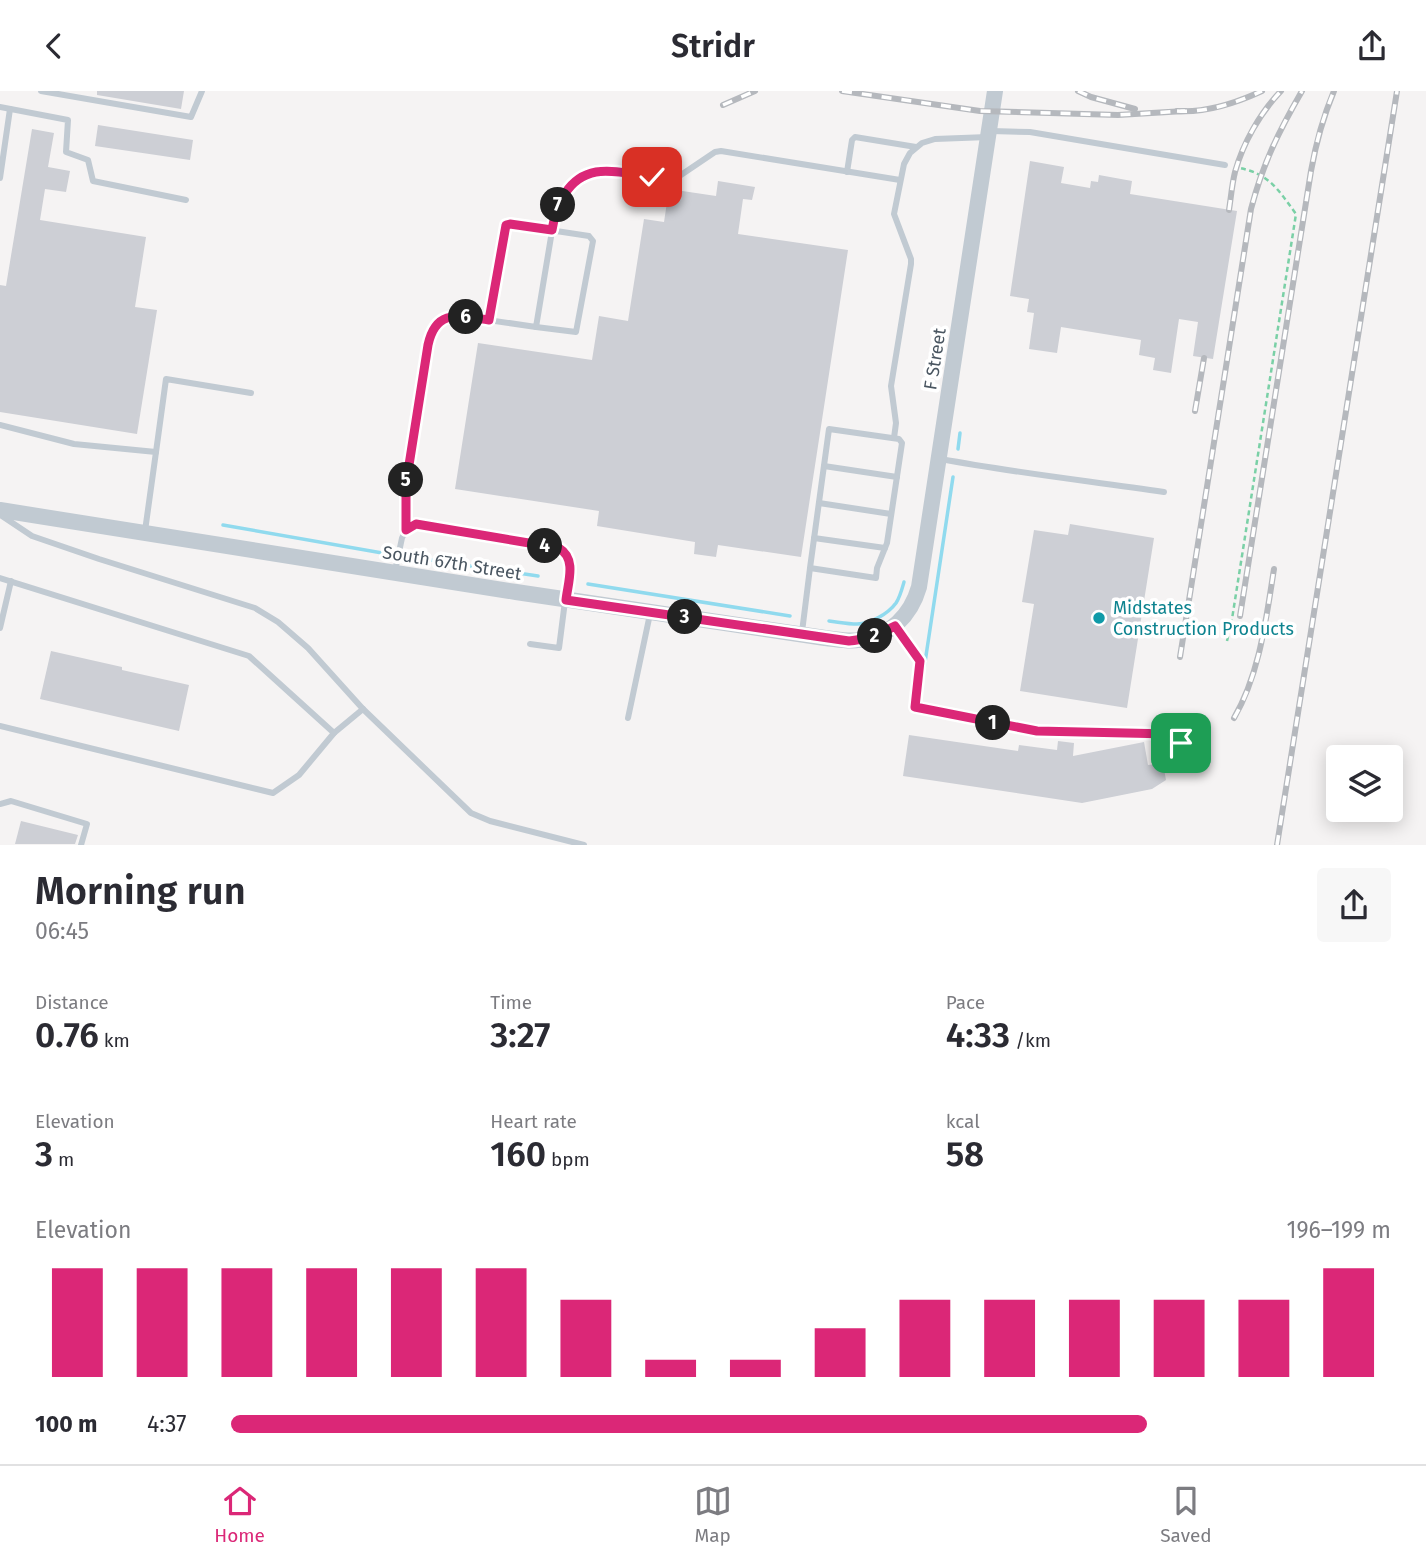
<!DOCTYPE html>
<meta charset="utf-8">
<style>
body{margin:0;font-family:"Fira Sans",sans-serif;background:#f7f7f7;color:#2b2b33;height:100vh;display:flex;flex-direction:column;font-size:26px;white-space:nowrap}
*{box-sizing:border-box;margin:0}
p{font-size:23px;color:#7c7c81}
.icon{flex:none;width:38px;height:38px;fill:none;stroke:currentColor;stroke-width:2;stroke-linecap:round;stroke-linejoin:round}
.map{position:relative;height:754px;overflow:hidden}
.sheet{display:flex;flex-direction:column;background:#fff;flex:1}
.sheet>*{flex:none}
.controls{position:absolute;left:1326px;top:654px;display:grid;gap:14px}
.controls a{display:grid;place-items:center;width:77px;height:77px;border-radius:7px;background:#fff;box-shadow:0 4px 18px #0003;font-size:35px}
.pin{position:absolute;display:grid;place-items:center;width:60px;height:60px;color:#fff;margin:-30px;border-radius:14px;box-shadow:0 4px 10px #0006}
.km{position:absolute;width:35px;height:35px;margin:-18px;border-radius:50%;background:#222;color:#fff;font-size:19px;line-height:35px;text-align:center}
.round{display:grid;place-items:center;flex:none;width:74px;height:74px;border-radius:7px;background:#f7f7f7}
.head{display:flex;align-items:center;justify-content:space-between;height:119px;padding:0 35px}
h1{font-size:38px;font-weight:600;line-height:52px}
.figures{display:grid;grid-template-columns:repeat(3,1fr);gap:10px;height:119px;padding:7px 35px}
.figures div{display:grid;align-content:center}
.figures b{font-size:35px;font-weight:600}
.figures small{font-size:19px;font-weight:400}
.figures p{font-size:19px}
.chart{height:196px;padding:14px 35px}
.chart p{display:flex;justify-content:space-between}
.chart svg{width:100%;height:126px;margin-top:7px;stroke:#db2777;stroke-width:6}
ul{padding:0 35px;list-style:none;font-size:23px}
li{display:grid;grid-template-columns:112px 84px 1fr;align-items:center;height:52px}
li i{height:18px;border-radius:9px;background:#db2777}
header{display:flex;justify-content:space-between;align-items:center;height:91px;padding:0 35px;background:#fff;font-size:32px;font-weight:600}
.menu{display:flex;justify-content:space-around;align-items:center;height:98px;border-top:2px solid #e1e1e2;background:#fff;font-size:19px;color:#7c7c81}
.menu a{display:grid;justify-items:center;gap:4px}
.menu .active{color:#db2777}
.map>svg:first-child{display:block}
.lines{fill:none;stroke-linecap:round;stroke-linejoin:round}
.stream{stroke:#90daee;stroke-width:3.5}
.building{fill:#cdcfd5}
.path{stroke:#7ad0a6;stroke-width:2.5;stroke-dasharray:5 3.5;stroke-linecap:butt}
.service{stroke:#c1cad2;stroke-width:6}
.tertiary{stroke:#c1cad2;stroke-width:16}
.rail-casing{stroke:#b5b8bd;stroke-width:6}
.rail{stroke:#fff;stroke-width:3.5;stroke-dasharray:10;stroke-linecap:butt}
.route-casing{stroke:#fff;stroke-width:14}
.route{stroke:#db2777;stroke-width:9}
.culture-dot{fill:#0f9aa8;stroke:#fff;stroke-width:2.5}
.labels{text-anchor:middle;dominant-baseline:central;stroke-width:7;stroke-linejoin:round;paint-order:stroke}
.street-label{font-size:18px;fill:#4a5661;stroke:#fff}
.culture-label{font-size:18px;fill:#0d838f;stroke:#fff;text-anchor:start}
</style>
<header><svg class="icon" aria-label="back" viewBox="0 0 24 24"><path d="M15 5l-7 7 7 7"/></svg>Stridr<svg class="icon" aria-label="share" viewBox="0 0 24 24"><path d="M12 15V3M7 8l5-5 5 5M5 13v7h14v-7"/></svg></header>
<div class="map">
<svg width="1426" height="754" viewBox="0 0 1426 754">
<rect width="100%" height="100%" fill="#f5f3f3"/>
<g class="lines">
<g class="stream">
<path d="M958,358L960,342"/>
<path d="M223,434L388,463"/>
<path d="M410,466L538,485"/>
<path d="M588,493L790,525"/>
<path d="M829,530C838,531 848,533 857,533C870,533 888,523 896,512C900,506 902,498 904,491"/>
<path d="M924,578L953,386"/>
</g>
</g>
<g class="building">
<path d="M97,0H184L181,18L97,4Z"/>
<path d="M98,34L193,49L190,69L95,55Z"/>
<path d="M32,38L54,42L48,76L70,80L66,101L45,98L40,129L146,146L135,216L157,219L137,343L0,321V194L6,195Z"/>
<path d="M1030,70L1064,76L1061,92L1090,97L1091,90L1098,91L1099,84L1132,90L1130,103L1237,120L1213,268L1193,265L1198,231L1179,228L1171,282L1153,279L1155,267L1139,264L1141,249L1061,236L1057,262L1029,258L1034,222L1027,221L1029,208L1010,205Z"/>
<path d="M718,90L755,96L752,109L743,108L738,143L848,159L801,466L718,454L716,466L694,463L695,451L597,435L599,420L455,398L478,252L592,269L599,225L628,230L644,128L664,131L669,98L716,105Z"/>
<path d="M1070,433L1154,447L1127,617L1020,600L1034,513L1022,511L1034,439L1068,444Z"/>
<path d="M51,560L122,576V579L189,594L179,640L40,608Z"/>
<path d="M909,644L1018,660L1019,654L1057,659L1058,650L1074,652L1073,665L1144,651L1148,674L1163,672L1166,689L1152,698L1082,712L903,685Z"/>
<path d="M21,730L78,744L75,753H15Z"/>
</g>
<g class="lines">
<path class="path" d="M1227,550L1232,528L1296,123C1277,97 1269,82 1235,76"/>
<g class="service">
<path d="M41,0L191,26L202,0"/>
<path d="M0,16L68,29L66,61L88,69L93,90L186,109"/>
<path d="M991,40L1030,41L1225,74"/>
<path d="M847,81L852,49L855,46L916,56"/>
<path d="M0,87L10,18"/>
<path d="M489,229L506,134L510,133L589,145L593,150L576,241L536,236"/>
<path d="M0,334L74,353L156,361L145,440"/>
<path d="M894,347L896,332L891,295L911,173V168L894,123L904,73L910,62L922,52L935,48L988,46"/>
<path d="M156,361L166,288L251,302"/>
<path d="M941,368C1015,382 1090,390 1164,401"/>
<path d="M824,375L897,386"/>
<path d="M819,412L891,423"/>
<path d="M2,425L32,445L99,468L255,517L278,531L308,557L363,618L471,722L490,730L584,754"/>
<path d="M406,439V393L430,242C437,232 443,227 454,224L536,236L555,122C563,98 579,82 606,80L670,89L675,88L715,61L721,60L900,89"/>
<path d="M814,447L885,457"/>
<path d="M395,480L402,447L406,439L416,433L559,457L567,462L570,471L559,557L530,553"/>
<path d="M0,487L249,565L334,642L299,684L273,702L0,635"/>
<path d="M897,536L920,570L915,616L1037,640L1169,643L1181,652"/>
<path d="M0,537L11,490"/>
<path d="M802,541L810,477L876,487L877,477L887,452L902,352L899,348L829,338L810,477"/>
<path d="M628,627L650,523"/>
<path d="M334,642L363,618"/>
<path d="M0,713L11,710L87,733L81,754"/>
</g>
<path class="tertiary" d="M0,419L516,501L825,547C836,548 848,551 859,549C890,546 911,524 919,496L995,0"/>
<g class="rail-casing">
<g id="rail">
<path d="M842,0L980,20L1118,24L1185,20"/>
<path d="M1078,0L1091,6L1135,18"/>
<path d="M723,14L755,0"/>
<path d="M1177,20C1206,22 1236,12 1262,0"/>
<path d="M1229,119C1231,106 1232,93 1235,81C1243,52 1260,22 1281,0"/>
<path d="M1195,320L1204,267"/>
<path d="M1240,525L1311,80C1316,52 1323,26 1334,0"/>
<path d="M1180,566L1251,118C1263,72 1279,40 1302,0"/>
<path d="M1234,627C1260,582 1266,528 1274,478"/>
<path d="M1277,754L1397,0"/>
</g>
</g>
<use href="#rail" class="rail"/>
</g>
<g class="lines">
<g class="route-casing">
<path id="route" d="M652,86C635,84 614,78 596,81C568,86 556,114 552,139L510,133L506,134L489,229C459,225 436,217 428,254L406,393V439L416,433L559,457C577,468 568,491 566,509L849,550C866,549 880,543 895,535L920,570L915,616L1037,640L1170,643L1181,652"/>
</g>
<use href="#route" class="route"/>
</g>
<circle class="culture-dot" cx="1099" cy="527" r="7"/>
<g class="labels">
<g class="street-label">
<text transform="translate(935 268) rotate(-81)">F Street</text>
<text transform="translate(452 472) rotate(9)">South 67th Street</text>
</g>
<g class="culture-label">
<text x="1113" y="517">Midstates<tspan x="1113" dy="21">Construction Products</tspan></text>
</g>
</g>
</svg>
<div class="controls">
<a><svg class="icon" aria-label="layers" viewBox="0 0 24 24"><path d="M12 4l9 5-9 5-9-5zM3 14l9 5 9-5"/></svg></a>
</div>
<div class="pin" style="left:1181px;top:652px;background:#1e9e55"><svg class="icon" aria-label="arrive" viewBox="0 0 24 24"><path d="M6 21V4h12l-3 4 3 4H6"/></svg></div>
<div class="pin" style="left:652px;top:86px;background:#d93025"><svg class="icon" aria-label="check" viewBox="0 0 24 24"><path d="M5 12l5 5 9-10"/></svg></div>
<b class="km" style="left:993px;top:632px">1</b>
<b class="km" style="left:875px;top:545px">2</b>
<b class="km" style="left:685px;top:526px">3</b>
<b class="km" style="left:545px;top:455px">4</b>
<b class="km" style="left:406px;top:389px">5</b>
<b class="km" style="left:466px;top:226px">6</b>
<b class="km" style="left:558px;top:114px">7</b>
</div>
<section class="sheet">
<div class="head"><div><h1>Morning run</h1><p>06:45</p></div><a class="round"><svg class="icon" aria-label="share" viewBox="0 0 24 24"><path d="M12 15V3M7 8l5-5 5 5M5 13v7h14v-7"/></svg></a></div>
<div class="figures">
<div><p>Distance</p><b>0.76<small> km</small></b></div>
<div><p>Time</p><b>3:27</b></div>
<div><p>Pace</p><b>4:33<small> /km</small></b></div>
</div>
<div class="figures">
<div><p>Elevation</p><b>3<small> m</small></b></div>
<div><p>Heart rate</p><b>160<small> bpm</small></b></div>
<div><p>kcal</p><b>58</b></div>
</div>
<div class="chart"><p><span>Elevation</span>196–199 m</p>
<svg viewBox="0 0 160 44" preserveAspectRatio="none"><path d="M5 44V6M15 44V6M25 44V6M35 44V6M45 44V6M55 44V6M65 44V17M75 44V38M85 44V38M95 44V27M105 44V17M115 44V17M125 44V17M135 44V17M145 44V17M155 44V6"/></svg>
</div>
<ul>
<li><b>100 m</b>4:37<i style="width:79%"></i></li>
</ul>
</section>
<nav class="menu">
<a class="active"><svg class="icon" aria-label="home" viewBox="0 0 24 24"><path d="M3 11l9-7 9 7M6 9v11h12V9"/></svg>Home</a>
<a><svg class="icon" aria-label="map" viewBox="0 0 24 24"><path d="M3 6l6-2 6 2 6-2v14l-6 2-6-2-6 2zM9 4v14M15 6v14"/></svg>Map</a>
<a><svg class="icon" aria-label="saved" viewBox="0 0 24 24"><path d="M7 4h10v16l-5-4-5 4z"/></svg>Saved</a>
</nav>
